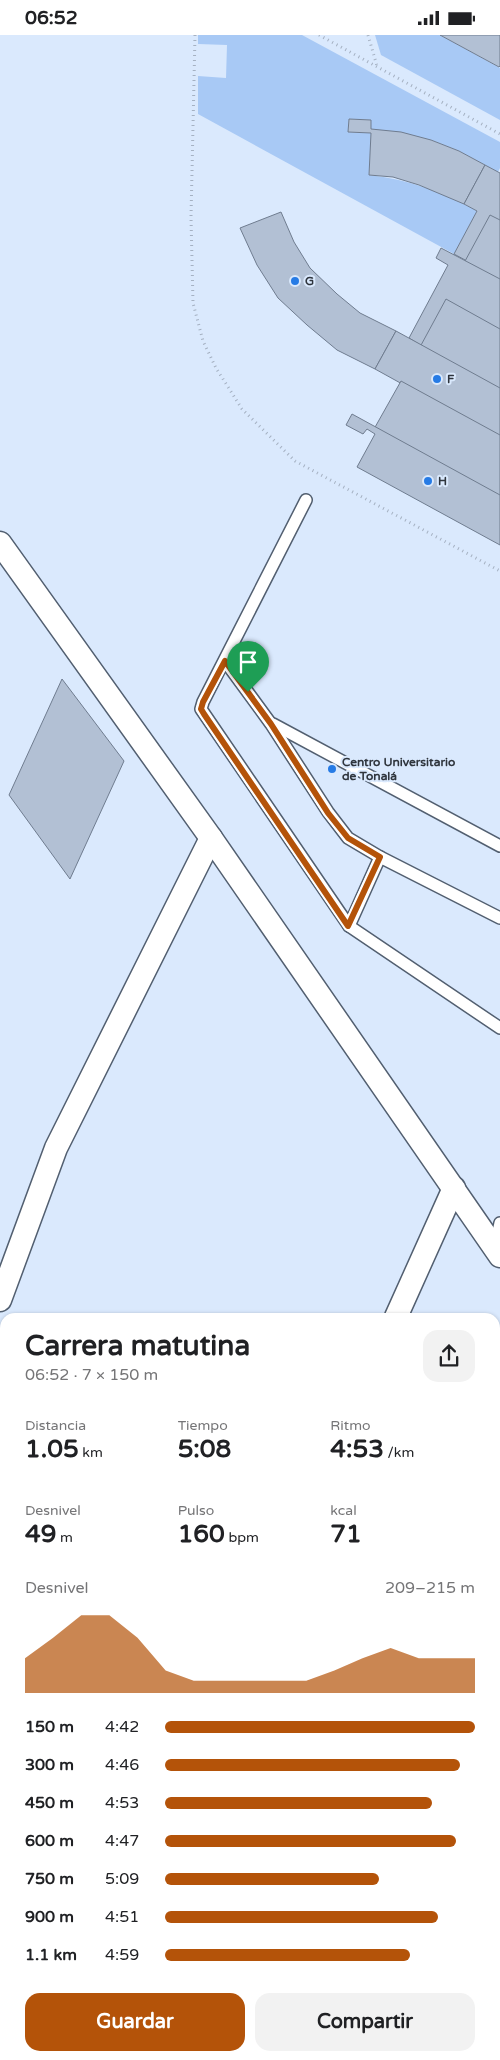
<!DOCTYPE html>
<html lang="es">
<meta charset="utf-8">
<style>
body{margin:0;font-family:"Varela Round",sans-serif;background:#f2f2f2;color:#202124;height:100vh;display:flex;flex-direction:column;font-size:19px;white-space:nowrap}
*{box-sizing:border-box;margin:0}
p{font-size:16px;color:#757577}
.icon{flex:none;width:28px;height:28px;fill:none;stroke:currentColor;stroke-width:2;stroke-linecap:round;stroke-linejoin:round}
.map{position:relative;flex:1;overflow:hidden}
.panel{position:absolute;left:0px;top:1278px;width:500px;height:748px;display:flex;flex-direction:column;background:#fff;border-radius:15px 15px 0 0;box-shadow:0 1px 4px #0004}
.panel>*{flex:none}
.pin{position:absolute;display:grid;place-items:center;width:42px;height:42px;color:#fff;margin:-51px -21px;border-radius:50% 50% 50% 0;rotate:-45deg;box-shadow:0 0 5px #0007}
.pin .icon{rotate:45deg}
.round{display:grid;place-items:center;flex:none;width:52px;height:52px;border-radius:15px;background:#f2f2f2}
.headline{display:flex;align-items:center;justify-content:space-between;height:85px;padding:0 25px}
h1{font-size:28px;font-weight:800;line-height:38px}
.metrics{display:grid;grid-template-columns:repeat(3,1fr);gap:8px;height:85px;padding:5px 25px}
.metrics div{display:grid;align-content:center}
.metrics b{font-size:25px;font-weight:800}
.metrics small{font-size:14px;font-weight:400}
.metrics p{font-size:14px}
.chart{height:140px;padding:10px 25px}
.chart p{display:flex;justify-content:space-between}
.chart svg{width:100%;height:90px;margin-top:5px;fill:#b45309;opacity:.7}
.cta{display:flex;gap:10px;margin-top:auto;padding:10px 25px}
.cta a{flex:1;height:58px;border-radius:15px;background:#b45309;color:#fff;font-size:20px;font-weight:800;line-height:58px;text-align:center}
.cta a+a{background:#f2f2f2;color:#202124}
ul{padding:0 25px;list-style:none;font-size:16px}
li{display:grid;grid-template-columns:80px 60px 1fr;align-items:center;height:38px}
li i{height:12px;border-radius:6px;background:#b45309}
.status{display:flex;justify-content:space-between;align-items:center;height:35px;padding:0 25px;background:#fff;direction:ltr}
.status svg{height:14px;fill:currentColor}
.map>svg:first-child{display:block}
.green{fill:#a8c9f5}
.building{fill:#b2c0d4;stroke:#6f7c8f}
.lines{fill:none;stroke-linecap:round;stroke-linejoin:round}
.lane-casing{stroke:#525f70;stroke-width:14}
.street-casing{stroke:#525f70;stroke-width:25}
.path{stroke:#a5b1c2;stroke-width:3;stroke-dasharray:1 4;stroke-linecap:butt}
.lane{stroke:#fff;stroke-width:11}
.street{stroke:#fff;stroke-width:22}
.route-casing{stroke:#fff;stroke-width:10}
.route{stroke:#b45309;stroke-width:6}
.poi-dot{fill:#267be5;stroke:#dae9fd;stroke-width:2}
.labels{text-anchor:middle;dominant-baseline:central;stroke-width:4;stroke-linejoin:round;paint-order:stroke}
.poi-label{font-size:12px;font-weight:bold;fill:#2f353d;stroke:#dae9fd;text-anchor:start}
</style>
<div class="status"><b>06:52</b><svg viewBox="0 0 49 12"><path d="M0 12V9h3v3zM5 12V6h3v6zM10 12V3h3v9zM15 12V0h3v12zM26 1h20v11H26zM47 4h2v5h-2z"/></svg></div>
<div class="map">
<svg width="500" height="2025" viewBox="0 0 500 2025">
<rect width="100%" height="100%" fill="#dae9fd"/>
<g class="green">
<path d="M198,0H302L500,107V133L498,137L459,116L431,105L371,94V85L349,84L348,97L371,98L369,140C408,144 443,157 477,176L454,219L198,79V41L226,43L227,10L198,9Z"/>
<path d="M375,0H440L500,33V85L381,20Z"/>
</g>
<g class="building">
<path d="M440,0H500V31L499,32Z"/>
<path d="M349,84L371,85V94L401,97L431,105L459,116L485,130L464,169L419,150L393,142L369,140L371,98L348,97Z"/>
<path d="M485,130L500,138V188L490,183L467,226L454,219L477,176L464,169Z"/>
<path d="M281,177L294,207L310,233L337,259L360,278L396,296L375,334L337,315L307,290L278,263L257,230L240,193Z"/>
<path d="M490,180L500,185V247L464,228Z"/>
<path d="M441,213L500,244V296L446,267L422,311L409,303L448,230L436,223Z"/>
<path d="M446,264L500,294V355L420,312Z"/>
<path d="M396,296L500,353V403L375,334Z"/>
<path d="M401,346L500,400V462L374,394Z"/>
<path d="M352,379L500,460V510L357,432L375,399L367,394L363,399L346,390Z"/>
<path d="M62,644L124,726L70,844L9,760Z"/>
</g>
<g class="lines">
<g class="lane-casing">
<g id="lane">
<path d="M306,465L203,667L201,674L349,891L500,993"/>
<path d="M225,626L271,689L328,777L348,803L380,822L500,883"/>
<path d="M273,689L500,811"/>
<path d="M349,891L380,822"/>
<path d="M495,1211L500,1188"/>
</g>
</g>
<g class="street-casing">
<g id="street">
<path d="M0,508L211,803L500,1221"/>
<path d="M0,1265L56,1113L211,803"/>
<path d="M396,1282L454,1153"/>
<path d="M495,1763L500,1750"/>
<path d="M91,2025L93,2020"/>
<path d="M392,2025L394,2020"/>
</g>
</g>
<g class="path">
<path d="M195,0L191,182L193,268L203,306L216,333L242,374L295,426L500,536"/>
<path d="M319,0L500,99"/>
<path d="M368,0L377,31"/>
</g>
<use href="#lane" class="lane"/>
<use href="#street" class="street"/>
</g>
<g class="lines">
<g class="route-casing">
<path id="route" d="M225,626L271,689L328,778L348,803L380,822L348,891L204,679L201,674L203,667Z"/>
</g>
<use href="#route" class="route"/>
</g>
<g class="poi-dot">
<circle cx="295" cy="246" r="5"/>
<circle cx="437" cy="344" r="5"/>
<circle cx="428" cy="446" r="5"/>
<circle cx="332" cy="734" r="5"/>
</g>
<g class="labels">
<g class="poi-label">
<text x="305" y="246">G</text>
<text x="447" y="344">F</text>
<text x="438" y="446">H</text>
<text x="342" y="727">Centro Universitario<tspan x="342" dy="14">de Tonalá</tspan></text>
</g>
</g>
</svg>
<div class="pin" style="left:248px;top:657px;background:#1e9e55"><svg class="icon" aria-label="arrive" viewBox="0 0 24 24"><path d="M6 21V4h12l-3 4 3 4H6"/></svg></div>
<section class="panel">
<div class="headline"><div><h1>Carrera matutina</h1><p>06:52 · 7 × 150 m</p></div><a class="round"><svg class="icon" aria-label="share" viewBox="0 0 24 24"><path d="M12 15V3M7 8l5-5 5 5M5 13v7h14v-7"/></svg></a></div>
<div class="metrics">
<div><p>Distancia</p><b>1.05<small> km</small></b></div>
<div><p>Tiempo</p><b>5:08</b></div>
<div><p>Ritmo</p><b>4:53<small> /km</small></b></div>
</div>
<div class="metrics">
<div><p>Desnivel</p><b>49<small> m</small></b></div>
<div><p>Pulso</p><b>160<small> bpm</small></b></div>
<div><p>kcal</p><b>71</b></div>
</div>
<div class="chart"><p><span>Desnivel</span>209–215 m</p>
<svg viewBox="0 0 160 44" preserveAspectRatio="none"><path d="M0 44V27L10 17L20 6L30 6L40 17L50 33L60 38L70 38L80 38L90 38L100 38L110 33L120 27L130 22L140 27L150 27L160 27V44z"/></svg>
</div>
<ul>
<li><b>150 m</b>4:42<i style="width:100%"></i></li>
<li><b>300 m</b>4:46<i style="width:95%"></i></li>
<li><b>450 m</b>4:53<i style="width:86%"></i></li>
<li><b>600 m</b>4:47<i style="width:94%"></i></li>
<li><b>750 m</b>5:09<i style="width:69%"></i></li>
<li><b>900 m</b>4:51<i style="width:88%"></i></li>
<li><b>1.1 km</b>4:59<i style="width:79%"></i></li>
</ul>
<div class="cta"><a>Guardar</a><a>Compartir</a></div>
</section>
</div>
